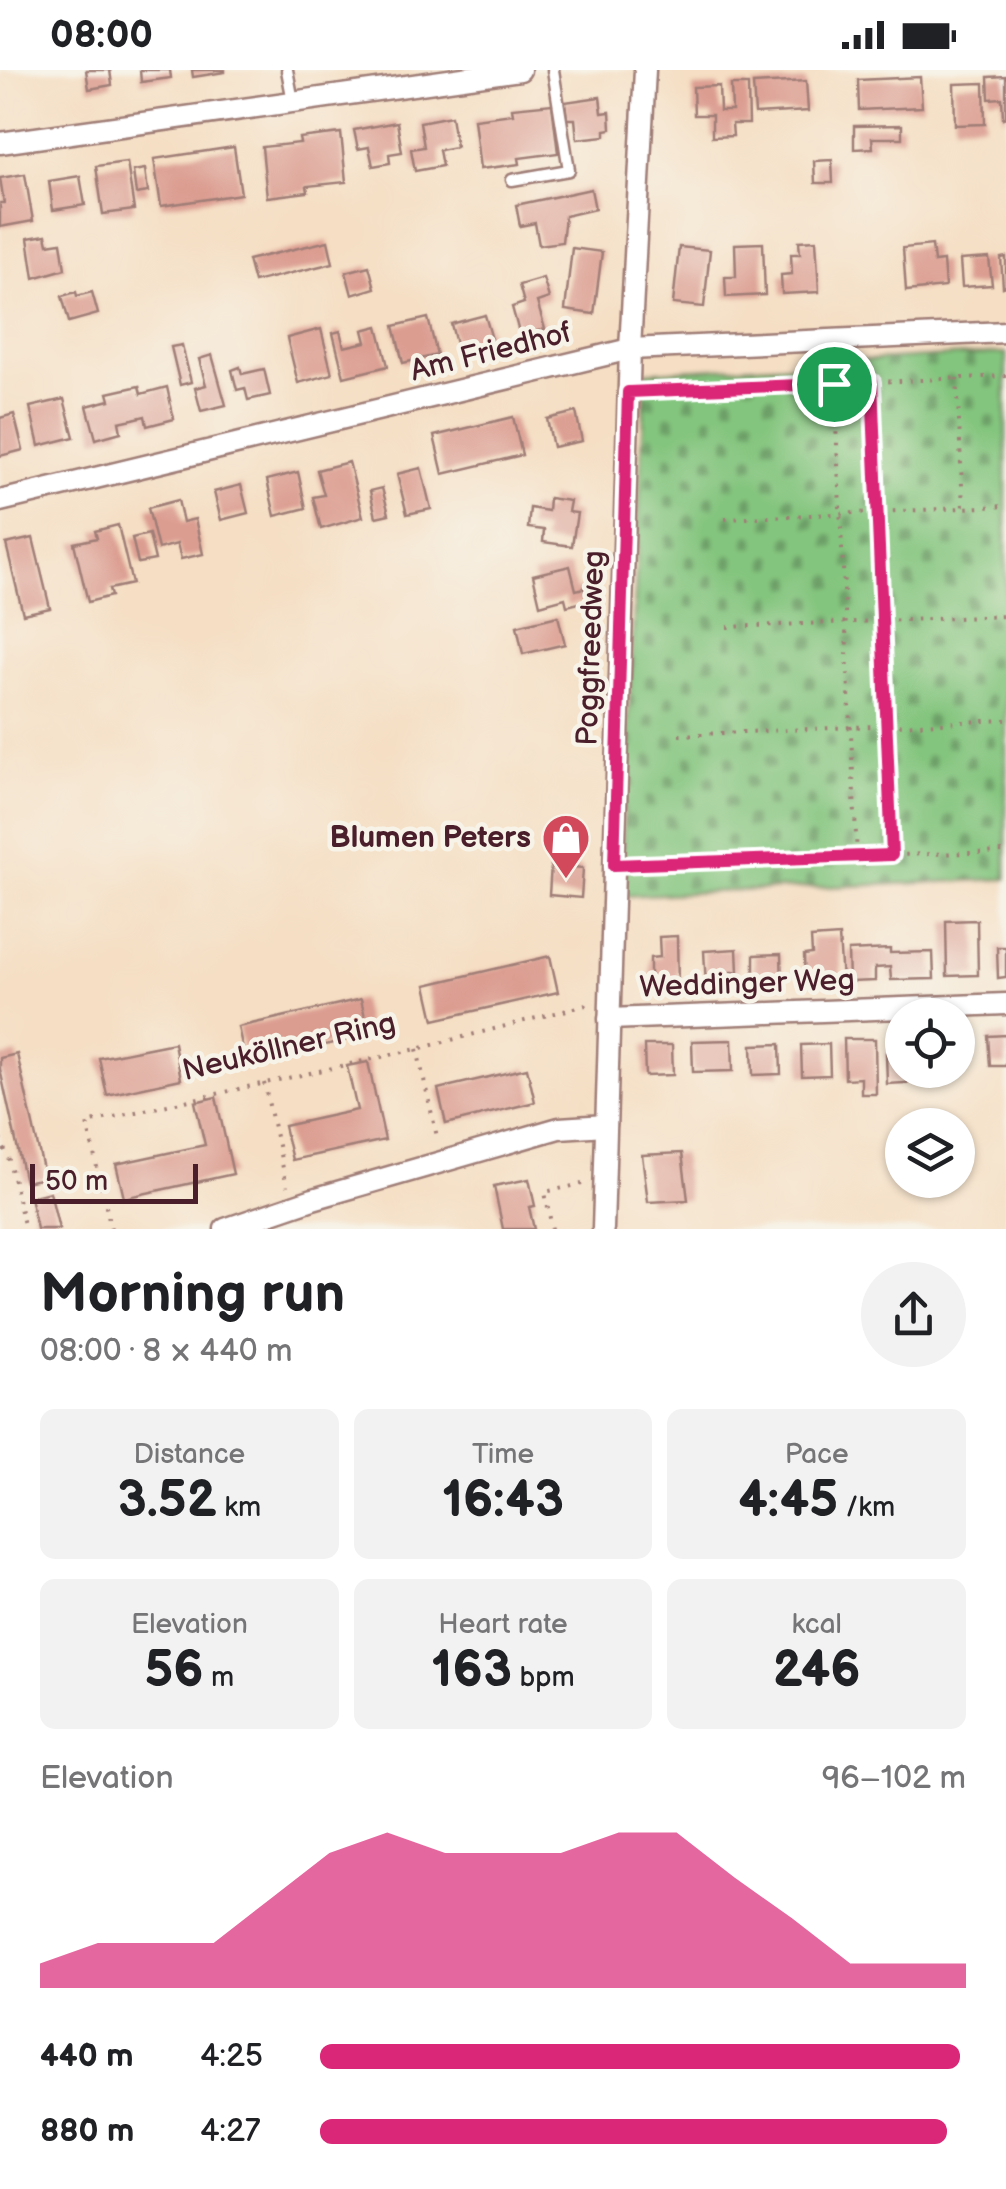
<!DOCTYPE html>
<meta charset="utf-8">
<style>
body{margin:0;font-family:"Balsamiq Sans",sans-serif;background:#f2f2f2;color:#202124;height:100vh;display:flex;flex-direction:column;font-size:38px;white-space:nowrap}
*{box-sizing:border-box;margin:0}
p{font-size:32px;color:#757577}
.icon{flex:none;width:55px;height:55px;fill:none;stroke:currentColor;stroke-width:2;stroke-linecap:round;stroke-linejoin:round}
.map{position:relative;height:1159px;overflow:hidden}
.drawer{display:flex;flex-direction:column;background:#fff;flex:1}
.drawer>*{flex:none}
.buttons{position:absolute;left:885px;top:928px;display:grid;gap:20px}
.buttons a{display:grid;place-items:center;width:90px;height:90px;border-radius:50%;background:#fff;box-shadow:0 2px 8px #0004;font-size:50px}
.scale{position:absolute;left:30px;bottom:25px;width:168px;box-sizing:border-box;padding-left:10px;border:5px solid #4a1f2b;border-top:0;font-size:28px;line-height:35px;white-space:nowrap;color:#4a1f2b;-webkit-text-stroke:8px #f7f3e8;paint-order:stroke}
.pin{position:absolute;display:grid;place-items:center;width:85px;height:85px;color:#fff;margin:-42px;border:5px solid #fff;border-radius:50%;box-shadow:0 2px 10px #0007}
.round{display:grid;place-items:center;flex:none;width:105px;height:105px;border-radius:52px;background:#f2f2f2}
.summary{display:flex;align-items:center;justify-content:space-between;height:170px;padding:0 40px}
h1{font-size:55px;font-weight:700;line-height:75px}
.metrics{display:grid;grid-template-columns:repeat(3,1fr);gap:15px;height:170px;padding:10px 40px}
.metrics div{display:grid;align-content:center;border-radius:15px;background:#f2f2f2;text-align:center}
.metrics b{font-size:50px;font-weight:700}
.metrics small{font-size:28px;font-weight:400}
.metrics p{font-size:28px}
.chart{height:280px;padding:20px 40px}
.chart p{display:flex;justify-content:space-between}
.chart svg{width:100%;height:180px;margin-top:10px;fill:#db2777;opacity:.7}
ul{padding:0 40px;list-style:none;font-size:32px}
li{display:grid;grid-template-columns:160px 120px 1fr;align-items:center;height:75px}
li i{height:25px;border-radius:12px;background:#db2777}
.status{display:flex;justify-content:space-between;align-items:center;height:70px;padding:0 50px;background:#fff;direction:ltr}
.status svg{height:28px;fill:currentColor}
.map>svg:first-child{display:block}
.cemetery{fill:url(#cemetery-stones);stroke:#667254;stroke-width:2.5}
.building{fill:#dc9d91}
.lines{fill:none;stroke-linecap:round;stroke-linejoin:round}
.lane-casing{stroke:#a07e77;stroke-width:15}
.street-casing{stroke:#a07e77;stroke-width:25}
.path{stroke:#a07e77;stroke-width:4;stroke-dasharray:2.5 8;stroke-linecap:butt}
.lane{stroke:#fff;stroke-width:10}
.street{stroke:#fff;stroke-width:20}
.route-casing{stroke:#fff;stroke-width:20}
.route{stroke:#db2777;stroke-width:12}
.labels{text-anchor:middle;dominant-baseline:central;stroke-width:9;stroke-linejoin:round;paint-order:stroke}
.street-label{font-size:30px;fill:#4a1f2b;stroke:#f7f3e8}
.poi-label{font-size:30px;font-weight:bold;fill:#4a1f2b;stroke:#f7f3e8;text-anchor:end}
</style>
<div class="status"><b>08:00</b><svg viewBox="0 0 49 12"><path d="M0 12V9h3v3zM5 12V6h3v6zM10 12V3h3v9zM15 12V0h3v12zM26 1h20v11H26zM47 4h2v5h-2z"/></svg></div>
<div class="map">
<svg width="1006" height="1159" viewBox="0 0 1006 1159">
<defs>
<pattern id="cemetery-stones" width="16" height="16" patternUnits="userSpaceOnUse" patternTransform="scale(2.5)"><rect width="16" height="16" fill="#83c57e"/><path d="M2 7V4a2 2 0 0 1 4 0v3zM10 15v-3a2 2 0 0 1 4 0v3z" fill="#6d9f67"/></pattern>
</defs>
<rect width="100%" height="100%" fill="#f7f3e8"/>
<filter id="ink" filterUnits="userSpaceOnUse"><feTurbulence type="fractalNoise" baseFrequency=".01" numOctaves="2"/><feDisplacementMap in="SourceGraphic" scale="20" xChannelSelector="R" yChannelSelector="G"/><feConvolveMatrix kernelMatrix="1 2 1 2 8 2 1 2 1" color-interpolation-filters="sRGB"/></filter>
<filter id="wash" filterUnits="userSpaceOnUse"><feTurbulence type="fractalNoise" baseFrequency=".0048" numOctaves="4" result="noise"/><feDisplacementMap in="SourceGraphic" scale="40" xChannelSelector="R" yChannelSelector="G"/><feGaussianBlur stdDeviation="2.25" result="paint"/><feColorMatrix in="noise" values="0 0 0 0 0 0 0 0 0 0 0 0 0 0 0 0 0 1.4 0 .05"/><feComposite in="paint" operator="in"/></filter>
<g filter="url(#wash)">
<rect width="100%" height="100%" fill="#f5dec3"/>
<path class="cemetery" d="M1006,283V809L620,826L646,302Z"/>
<g id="blocks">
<g class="building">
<path d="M86,0H110L112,15L89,19Z"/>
<path d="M140,0H170L171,8L141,12Z"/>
<path d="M192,0H225V2L193,7Z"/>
<path d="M1006,6V47L1003,48L1002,28L989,29L988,7Z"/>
<path d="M920,7L922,37L859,40L858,10Z"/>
<path d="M806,11L808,41L755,44L753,14Z"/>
<path d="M984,13L985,54L955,55L954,14Z"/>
<path d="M731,15H748L749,54H732L733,66L712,67V45H694L693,17L719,16L720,41H732Z"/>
<path d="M600,27L602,43L610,42L611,59L605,60V66L577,69L575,49H567L565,32Z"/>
<path d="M552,34L558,83L519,88L520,94L480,99L474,49L513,44L512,38Z"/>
<path d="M451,46L456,77L439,80L442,96L415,101L411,79L424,77L420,52Z"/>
<path d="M397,52L402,82L389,84L390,93L373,96L369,77L358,79L354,60Z"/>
<path d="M902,55V68H872L873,78L854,79V56Z"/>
<path d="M341,63L346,112L307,116L308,122L267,127L262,77L300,73L299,68Z"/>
<path d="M234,77L241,124L161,136L154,89Z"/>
<path d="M832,90L833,113H815L814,91Z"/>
<path d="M127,92L134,140L103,144L96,96Z"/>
<path d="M145,99L148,122L136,124L133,101Z"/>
<path d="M25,104L33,151L0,157V133H4L0,108Z"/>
<path d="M80,106L85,135L53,140L49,111Z"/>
<path d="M591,119L595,139L565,146L562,172L539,175L535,153L520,156L516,135Z"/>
<path d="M46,165L48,174L61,172L65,199L34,208L28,168Z"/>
<path d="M816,170L819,222L782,224L781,205L792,204L791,184H800L799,171Z"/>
<path d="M328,171L333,193L254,212L248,190Z"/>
<path d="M763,173L765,225L726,227L725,207H736L735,174Z"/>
<path d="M932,175L934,192L943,191L945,217L906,221L903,178Z"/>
<path d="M679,177L710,180L704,237L673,234Z"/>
<path d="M572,178L602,182L594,244L565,240Z"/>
<path d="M1006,187V216L1003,217L1001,188Z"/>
<path d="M989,188L992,215L962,217L960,190Z"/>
<path d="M369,196L375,218L352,225L346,202Z"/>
<path d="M543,208L549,228L537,232L545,259L520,266L512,237L524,233L519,215Z"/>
<path d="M76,222L77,226L92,222L98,244L69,252L62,226Z"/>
<path d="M485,245L493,273L458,282L451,254Z"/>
<path d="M428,248L437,285L403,293L394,256Z"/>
<path d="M378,256L388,296L344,307L333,263L340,261L344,277L366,272L363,260Z"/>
<path d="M321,259L332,304L298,313L287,268Z"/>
<path d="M182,275L191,312L180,315L171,277Z"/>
<path d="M212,285L226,335L201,341L195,318L206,315L199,289Z"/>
<path d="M240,297L242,304L264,299L270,325L248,330L245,318L237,320L232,300Z"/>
<path d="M139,316L141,324L167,317L174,349L147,356L145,346L133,349L119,352L121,362L96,369L87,336L110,330L108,323Z"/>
<path d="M64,329L74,367L39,376L30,337Z"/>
<path d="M576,342L582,371L553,377L547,349Z"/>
<path d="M14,344L23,380L0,386V348Z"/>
<path d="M513,347L522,385L443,404L434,366Z"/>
<path d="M349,392L363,447L321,459L313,427L324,425L317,400Z"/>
<path d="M421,398L431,439L407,444L397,404Z"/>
<path d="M298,402L306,438L275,446L267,410Z"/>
<path d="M241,415L248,443L221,450L214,422Z"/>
<path d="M382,418L389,444L376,447L370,421Z"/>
<path d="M549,428L570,431L568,442L577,443L572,476L543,472L544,460L528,458L530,438L548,441Z"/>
<path d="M178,430L183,452L195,449L203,484L181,489L177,474L158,479L148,438Z"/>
<path d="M118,455L132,514L109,519L111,526L88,532L74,473L97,468L95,461Z"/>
<path d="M149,464L155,490L138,493L132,468Z"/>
<path d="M33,468L50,538L23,544L6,474Z"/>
<path d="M570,496L576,520L584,518L587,531L567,536L565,528L540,535L533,505Z"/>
<path d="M558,546L565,574L523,584L517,556Z"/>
<path d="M551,795L583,798L581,828L549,825Z"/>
<path d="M977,850L978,905L947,906L946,851Z"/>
<path d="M677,866L678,917L650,918V888L660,887L659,867Z"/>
<path d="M839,866L842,911L805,913L804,885L812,884L811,868Z"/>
<path d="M997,877H1006V907L998,908Z"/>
<path d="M737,879L738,902H731L732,915L706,916L704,881Z"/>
<path d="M890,879V883L933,882L934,909L891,910L890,897L875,898V911L849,912L848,881Z"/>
<path d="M781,884L782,915L754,916V885Z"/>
<path d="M550,886L558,922L434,950L426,915Z"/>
<path d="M361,929L369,965L246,993L238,957Z"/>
<path d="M968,965L969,996H958V966Z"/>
<path d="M1006,965V996H990L988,966Z"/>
<path d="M844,969H875L876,1024H861V1008L845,1009Z"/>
<path d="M732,970L733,1001L693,1002L692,971Z"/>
<path d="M895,970H902V1000H923V1012L887,1014L886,983L896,982Z"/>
<path d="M174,973L181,1009L107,1025L99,988Z"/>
<path d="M780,974L781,1004L753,1005L752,975Z"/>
<path d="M829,974L830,1005L802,1006L801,975Z"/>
<path d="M644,975H672L673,1005L645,1006Z"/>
<path d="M17,984L45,1108L25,1112L0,999V988Z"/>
<path d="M368,992L385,1070L292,1090L284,1056L357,1040L347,996Z"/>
<path d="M527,998L535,1032L446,1054L438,1019Z"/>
<path d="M216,1027L233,1104L124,1128L116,1094L205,1075L195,1032Z"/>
<path d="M682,1083L688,1130L648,1132L642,1085Z"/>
<path d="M529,1109L535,1136L529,1137L534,1159H503L494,1116Z"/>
<path d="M50,1122L59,1159H37L30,1127Z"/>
</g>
</g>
</g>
<g filter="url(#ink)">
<use href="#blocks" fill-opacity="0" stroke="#a07e77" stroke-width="2.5"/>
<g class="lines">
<g class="lane-casing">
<g id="lane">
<path d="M287,0L293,31"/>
<path d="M512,110L569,100L553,0"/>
</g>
</g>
<g class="street-casing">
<g id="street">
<path d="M0,73L520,0"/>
<path d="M0,431L630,279L1006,262"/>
<path d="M609,949L1006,934"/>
<path d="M225,1159L313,1129L559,1058L606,1055"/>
<path d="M603,1159L630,279L645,0"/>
</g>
</g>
<g class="path">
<path d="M1006,306L834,314L857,786L1006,782"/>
<path d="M957,308L963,438"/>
<path d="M872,312L892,785"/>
<path d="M649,322L834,314"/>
<path d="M725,449L1006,436"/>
<path d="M727,557L1006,546"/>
<path d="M679,665L1006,650"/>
<path d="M636,794L857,786"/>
<path d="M417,979L438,1071"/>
<path d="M264,1013L287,1116"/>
<path d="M0,1069L9,1090L25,1159"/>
<path d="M111,1159L87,1053L417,979L590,934"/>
<path d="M552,1159L545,1122L582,1114"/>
</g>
<use href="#lane" class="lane"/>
<use href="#street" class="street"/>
</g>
</g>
<g class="lines" filter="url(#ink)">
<g class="route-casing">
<path id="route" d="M872,312L892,785L614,795L628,322Z"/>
</g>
<use href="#route" class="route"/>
</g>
<defs>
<g id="shop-pin" transform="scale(2.5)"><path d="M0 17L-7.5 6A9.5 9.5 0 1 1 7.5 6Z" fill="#d1495b" stroke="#f7f3e8"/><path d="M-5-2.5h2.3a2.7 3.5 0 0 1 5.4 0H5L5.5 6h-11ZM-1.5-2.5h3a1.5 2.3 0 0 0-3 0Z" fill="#fff"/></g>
</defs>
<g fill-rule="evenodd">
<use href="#shop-pin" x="566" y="768"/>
</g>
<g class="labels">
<g class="street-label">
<text transform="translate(491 282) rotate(-14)">Am Friedhof</text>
<text transform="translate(591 578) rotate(-88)">Poggfreedweg</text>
<text transform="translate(747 914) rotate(-2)">Weddinger Weg</text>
<text transform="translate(289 977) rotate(-13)">Neuköllner Ring</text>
</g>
<g class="poi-label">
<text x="531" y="768">Blumen Peters</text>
</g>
</g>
</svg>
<div class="buttons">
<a><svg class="icon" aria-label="locate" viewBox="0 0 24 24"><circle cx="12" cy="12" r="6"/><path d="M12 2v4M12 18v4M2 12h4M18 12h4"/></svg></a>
<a><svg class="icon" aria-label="layers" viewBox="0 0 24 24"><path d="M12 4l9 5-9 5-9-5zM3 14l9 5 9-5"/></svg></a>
</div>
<div class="scale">50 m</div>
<div class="pin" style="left:834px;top:314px;background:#1e9e55"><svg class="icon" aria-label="arrive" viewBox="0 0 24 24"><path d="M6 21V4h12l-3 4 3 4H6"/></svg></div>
</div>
<section class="drawer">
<div class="summary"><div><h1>Morning run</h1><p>08:00 · 8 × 440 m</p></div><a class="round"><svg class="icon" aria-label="share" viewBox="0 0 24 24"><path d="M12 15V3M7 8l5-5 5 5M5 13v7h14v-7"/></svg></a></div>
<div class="metrics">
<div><p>Distance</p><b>3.52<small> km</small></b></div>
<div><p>Time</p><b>16:43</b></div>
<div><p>Pace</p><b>4:45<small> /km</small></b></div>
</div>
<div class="metrics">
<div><p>Elevation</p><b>56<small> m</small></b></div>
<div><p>Heart rate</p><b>163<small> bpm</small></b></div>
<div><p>kcal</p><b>246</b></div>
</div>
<div class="chart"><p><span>Elevation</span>96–102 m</p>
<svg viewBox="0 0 160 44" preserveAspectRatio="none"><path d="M0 44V38L10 33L20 33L30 33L40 22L50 11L60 6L70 11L80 11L90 11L100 6L110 6L120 17L130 27L140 38L150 38L160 38V44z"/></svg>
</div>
<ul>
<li><b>440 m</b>4:25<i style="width:99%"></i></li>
<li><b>880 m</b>4:27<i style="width:97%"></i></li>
</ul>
</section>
